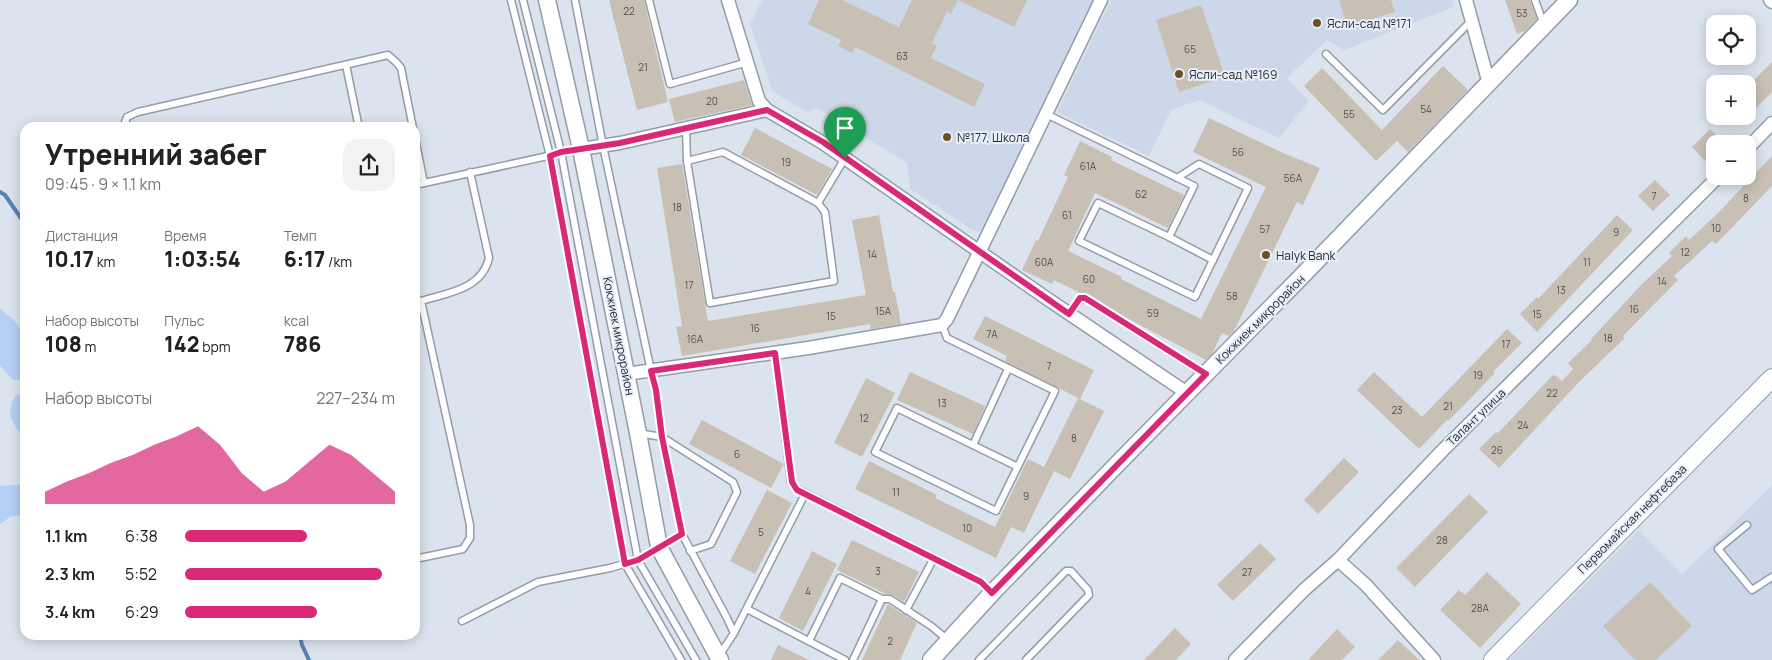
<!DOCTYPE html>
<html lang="ru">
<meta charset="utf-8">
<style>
body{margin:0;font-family:Manrope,sans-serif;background:#f2f2f2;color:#222;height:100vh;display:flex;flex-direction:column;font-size:19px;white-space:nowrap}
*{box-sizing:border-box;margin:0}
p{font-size:16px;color:#767676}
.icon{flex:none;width:28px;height:28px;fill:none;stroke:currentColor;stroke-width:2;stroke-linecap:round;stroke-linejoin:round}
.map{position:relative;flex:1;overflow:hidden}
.sheet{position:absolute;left:20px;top:122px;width:400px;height:518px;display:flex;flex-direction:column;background:#fff;border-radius:15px;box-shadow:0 2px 12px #0003}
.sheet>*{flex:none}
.fabs{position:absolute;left:1706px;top:15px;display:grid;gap:10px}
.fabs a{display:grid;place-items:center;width:50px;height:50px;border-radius:10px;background:#fff;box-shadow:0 2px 12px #0003;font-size:25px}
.pin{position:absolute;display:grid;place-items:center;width:42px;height:42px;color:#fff;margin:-51px -21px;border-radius:50% 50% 50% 0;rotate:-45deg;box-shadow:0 0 5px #0007}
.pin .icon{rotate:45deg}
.round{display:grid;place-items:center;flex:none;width:52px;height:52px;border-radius:15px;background:#f2f2f2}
.summary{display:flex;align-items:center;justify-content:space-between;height:85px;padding:0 25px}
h1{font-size:28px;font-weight:800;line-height:38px}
.stats{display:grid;grid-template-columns:repeat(3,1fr);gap:8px;height:85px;padding:5px 25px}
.stats div{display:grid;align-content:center}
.stats b{font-size:21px;font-weight:800}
.stats small{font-size:14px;font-weight:400}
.stats p{font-size:14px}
.chart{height:140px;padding:10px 25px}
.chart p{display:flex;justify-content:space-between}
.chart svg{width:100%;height:90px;margin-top:5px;fill:#db2777;opacity:.7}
ul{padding:0 25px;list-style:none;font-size:16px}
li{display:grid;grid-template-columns:80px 60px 1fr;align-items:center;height:38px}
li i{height:12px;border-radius:6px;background:#db2777}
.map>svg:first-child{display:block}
.built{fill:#ccd8e9}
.green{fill:#b5d0f5}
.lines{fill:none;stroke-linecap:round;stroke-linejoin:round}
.stream{stroke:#5a81b5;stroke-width:4}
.building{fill:#c9c0b5}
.service-casing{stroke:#949ca6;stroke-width:9}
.minor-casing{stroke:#949ca6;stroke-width:15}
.tertiary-casing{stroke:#949ca6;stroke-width:19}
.secondary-casing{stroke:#949ca6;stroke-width:20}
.service{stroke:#fff;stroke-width:6}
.minor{stroke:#fff;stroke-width:12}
.tertiary{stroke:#fff;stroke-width:16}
.secondary{stroke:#fff;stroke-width:18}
.route-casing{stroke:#fff;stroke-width:10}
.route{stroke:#db2777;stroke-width:6}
.poi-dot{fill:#6f5025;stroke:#e8f0fc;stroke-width:2}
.labels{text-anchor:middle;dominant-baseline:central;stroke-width:4;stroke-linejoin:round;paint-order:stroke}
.number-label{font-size:10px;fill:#505050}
.poi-label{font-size:12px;fill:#282b2f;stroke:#e8f0fc;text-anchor:start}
.street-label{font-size:12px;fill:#282b2f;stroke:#e8f0fc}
</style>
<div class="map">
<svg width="1772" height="660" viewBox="0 0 1772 660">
<rect width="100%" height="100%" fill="#dbe3ee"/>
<g class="built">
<path d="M762,0H1097L984,230L979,232L973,230L910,189L907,163L817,108L806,112L772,91L750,24Z"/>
<path d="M1111,0H1452L1454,7L1344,50L1327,40L1287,78L1309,101L1279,138L1199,100L1171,110L1149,156L1057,112Z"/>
<path d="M1772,485V660H1509L1639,530L1682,574L1703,554Z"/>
</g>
<g class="green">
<path d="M0,309L13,319L21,330V380H13L0,366Z"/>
<path d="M17,394L25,400V442C15,424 2,414 17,394Z"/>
<path d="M25,484V514L10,517L0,524V486Z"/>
</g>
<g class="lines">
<g class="stream">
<path d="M0,192L5,195L25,224"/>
<path d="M300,635L302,645L309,660"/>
</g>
</g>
<g class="building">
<path d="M609,0H644L668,102L637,110Z"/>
<path d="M819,0H842L899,27L912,0H1027L1014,27L958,0L951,14L947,12L932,43L937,46L931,58L985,84L974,107L855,47L852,53L838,46L841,40L808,24Z"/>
<path d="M1339,0H1391L1395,12L1347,26Z"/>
<path d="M1505,0H1530L1537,19L1525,31L1517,34Z"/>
<path d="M1201,5L1225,77L1179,92L1156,20Z"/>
<path d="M1772,62V92L1756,108L1748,99V86Z"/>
<path d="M1443,66L1468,90L1408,152L1397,141L1376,161L1304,86L1322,68L1382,130Z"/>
<path d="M744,80L752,105L675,122L669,99Z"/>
<path d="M1209,118L1283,153L1320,168L1303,205L1297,202L1234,331L1229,336L1222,333L1212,354L1206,360L1125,317L1088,294L1080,293L1054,280L1052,284L1022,270L1036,240L1038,241L1068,177L1064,175L1080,141L1112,157L1111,160L1184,195L1168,228L1095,193L1068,251L1122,277L1121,279L1201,319L1266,187L1193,152Z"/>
<path d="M755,128L832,169L817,195L741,155Z"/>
<path d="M1710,129L1726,144H1715V151L1705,161L1692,147Z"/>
<path d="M1772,156V186L1716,244L1712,241L1674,276L1678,280L1623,336L1625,338L1579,382L1499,468L1479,449L1496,432L1498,433L1552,376L1555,375L1562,381L1573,369L1568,363L1592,340L1591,339L1642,284L1672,256L1669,253L1686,236L1689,240L1717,214Z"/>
<path d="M682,164L708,321L866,295L852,220L879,215L893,292H895L901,324L871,329L870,324L682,356L676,327L682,326L657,168Z"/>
<path d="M1655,180L1670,195L1653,211L1638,196Z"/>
<path d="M1617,215L1633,230L1537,332L1520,314L1537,297L1538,299Z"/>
<path d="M985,316L1094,370L1080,399L1005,361L1007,356L973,339Z"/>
<path d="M1507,329L1522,343L1493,372L1495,373L1464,405L1448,421L1447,420L1419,449L1357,390L1374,372L1422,417Z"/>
<path d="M910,372L985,406L973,434L897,400Z"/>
<path d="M866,378L895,393L862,457L834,443Z"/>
<path d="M1078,398L1104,411L1070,479L1054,471L1024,533L1011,527L996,558L855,489L869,461L937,495L935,498L995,527L1028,459L1044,467Z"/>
<path d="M702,420L784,464L771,488L689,444Z"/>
<path d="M1344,458L1359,472L1318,514L1304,500Z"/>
<path d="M767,490L792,503L755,574L730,561Z"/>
<path d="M1469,494L1488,512L1415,587L1396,568Z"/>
<path d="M852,540L919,572L904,602L893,595L886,594L837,570Z"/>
<path d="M1260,543L1276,559L1233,601L1217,585Z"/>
<path d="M812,551L837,564L803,631L779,618Z"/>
<path d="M1487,572L1521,604L1480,648L1440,610L1459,590L1465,595Z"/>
<path d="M1650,582L1692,626L1656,660H1635L1603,626Z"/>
<path d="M888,604L917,623L900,660H862Z"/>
<path d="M1175,628L1191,644L1176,660H1144Z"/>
<path d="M1337,629L1355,647L1342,660H1308Z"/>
<path d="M1398,640L1419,660H1378Z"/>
<path d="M778,645L809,660H771Z"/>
</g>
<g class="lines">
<g class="service-casing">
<g id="service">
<path d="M511,0L550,156L625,564L681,660"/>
<path d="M575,0L603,146L651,371L656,390L662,437L682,534L727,618L734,633L719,656"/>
<path d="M649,0L670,84L748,62"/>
<path d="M1535,0L1544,25"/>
<path d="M1326,54L1383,110L1472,20"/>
<path d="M346,65L359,128"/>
<path d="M1046,114L1194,186L1169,237L1098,203L1079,241L1195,297L1248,188L1199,164L1177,178"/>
<path d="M123,128L127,117L138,112L388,55L396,62L401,68L413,128"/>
<path d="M686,128L687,161"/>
<path d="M415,138L424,183"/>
<path d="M723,152L818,203L825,212L834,281L710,303L687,161Z"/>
<path d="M415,185L580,149"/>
<path d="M818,203L845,158"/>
<path d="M1169,237L1213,260"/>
<path d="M1069,314L1081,298H1085L1205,374"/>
<path d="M942,325L947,338L1055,391L996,511L875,452L897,408L1018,467"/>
<path d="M775,353L791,482L797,489L981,582L992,592"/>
<path d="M638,433L662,437L733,482L737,492L711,544L690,551"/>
<path d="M973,445L1008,369"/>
<path d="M1747,525L1718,549L1752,590L1772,577"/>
<path d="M682,534L638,560L696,660"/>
<path d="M415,559L463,549L470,538V525L421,301C448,293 482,289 489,258L470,172"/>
<path d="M882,599H890L931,626L948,640"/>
<path d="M747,609L845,660"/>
<path d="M906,610L934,558"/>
<path d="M462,621L538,582L610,568L638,560L561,152L523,0"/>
<path d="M734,633L805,494"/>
<path d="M809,641L840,578L882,599L853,660"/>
<path d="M979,660L1066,571H1071L1088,590L1089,595L1026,660"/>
</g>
</g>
<g class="minor-casing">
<g id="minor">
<path d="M728,0L759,101L767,110L823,143L1049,300L1187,393"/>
<path d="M1466,0L1489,84"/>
<path d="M1770,0L1772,2"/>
<path d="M1748,148L1772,123"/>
<path d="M581,149L620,143L767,110"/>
<path d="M626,374L808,348L942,325L947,319L1101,0"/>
<path d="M1338,560L1366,585L1434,660"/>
<path d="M1235,660L1305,589L1338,560L1443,450L1719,176"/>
</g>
</g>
<g class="tertiary-casing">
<g id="tertiary">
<path d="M547,0L581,149L638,433L659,547L720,660"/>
<path d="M931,660L992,593L1129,452L1299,279L1569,0"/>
</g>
</g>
<g class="secondary-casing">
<path id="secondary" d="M1493,660L1772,378"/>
</g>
<use href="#service" class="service"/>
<use href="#minor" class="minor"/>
<use href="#tertiary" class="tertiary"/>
<use href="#secondary" class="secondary"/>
</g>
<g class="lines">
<g class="route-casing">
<path id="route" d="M767,110L823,142L1069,314L1080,298H1085L1206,374L992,593L981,582L797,490L792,482L775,353L651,371L656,390L662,437L682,534L638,560L625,564L550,156L561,152L620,143Z"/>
</g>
<use href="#route" class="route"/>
</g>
<g class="poi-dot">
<circle cx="1317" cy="23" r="5"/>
<circle cx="1179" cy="74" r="5"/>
<circle cx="947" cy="137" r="5"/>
<circle cx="1266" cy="255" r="5"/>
</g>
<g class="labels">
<g class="number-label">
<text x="629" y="11">22</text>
<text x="1522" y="13">53</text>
<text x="1190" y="49">65</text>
<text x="902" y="56">63</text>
<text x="643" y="67">21</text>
<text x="712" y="101">20</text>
<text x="1426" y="109">54</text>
<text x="1349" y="114">55</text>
<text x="1238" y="152">56</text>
<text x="786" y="162">19</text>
<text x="1088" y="166">61А</text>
<text x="1293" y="178">56А</text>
<text x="1141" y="194">62</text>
<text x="1654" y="196">7</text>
<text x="1746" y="198">8</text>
<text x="677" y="207">18</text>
<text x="1067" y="215">61</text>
<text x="1716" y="228">10</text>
<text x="1265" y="229">57</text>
<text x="1616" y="232">9</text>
<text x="1685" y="252">12</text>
<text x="872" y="254">14</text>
<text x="1044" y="262">60А</text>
<text x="1587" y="262">11</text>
<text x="1089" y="279">60</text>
<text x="1662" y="281">14</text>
<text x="689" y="285">17</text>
<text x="1561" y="290">13</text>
<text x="1232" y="296">58</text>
<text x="1634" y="309">16</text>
<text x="883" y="311">15А</text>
<text x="1153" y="313">59</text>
<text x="1537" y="314">15</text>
<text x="831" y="316">15</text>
<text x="755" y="328">16</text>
<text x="992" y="334">7А</text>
<text x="1608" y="338">18</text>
<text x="695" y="339">16А</text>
<text x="1506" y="344">17</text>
<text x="1049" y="366">7</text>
<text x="1478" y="375">19</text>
<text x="1552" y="393">22</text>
<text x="942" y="403">13</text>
<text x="1448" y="406">21</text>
<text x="1397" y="410">23</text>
<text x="864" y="418">12</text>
<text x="1523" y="425">24</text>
<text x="1074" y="438">8</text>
<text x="1497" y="450">26</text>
<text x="737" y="454">6</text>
<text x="896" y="492">11</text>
<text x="1026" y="496">9</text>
<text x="967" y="528">10</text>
<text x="761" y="532">5</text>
<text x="1442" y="540">28</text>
<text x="878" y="571">3</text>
<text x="1247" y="572">27</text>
<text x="808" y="591">4</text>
<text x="1480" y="608">28А</text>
<text x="890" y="641">2</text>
</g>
<g class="poi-label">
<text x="1327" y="23">Ясли-сад №171</text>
<text x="1189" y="74">Ясли-сад №169</text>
<text x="957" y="137">№177, Школа</text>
<text x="1276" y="255">Halyk Bank</text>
</g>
<g class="street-label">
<text transform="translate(1260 319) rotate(-45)">Кокжиек микрорайон</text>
<text transform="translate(619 336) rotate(79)">Кокжиек микрорайон</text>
<text transform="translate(1476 417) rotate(-44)">Талант улица</text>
<text transform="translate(1632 519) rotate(-45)">Первомайская нефтебаза</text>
</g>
</g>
</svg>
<div class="fabs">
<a><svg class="icon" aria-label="locate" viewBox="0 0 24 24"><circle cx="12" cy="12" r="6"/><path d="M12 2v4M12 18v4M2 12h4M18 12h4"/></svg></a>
<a>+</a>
<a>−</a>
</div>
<div class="pin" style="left:845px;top:158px;background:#1e9e55"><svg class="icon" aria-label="arrive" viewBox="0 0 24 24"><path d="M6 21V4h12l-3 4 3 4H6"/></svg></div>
<section class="sheet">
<div class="summary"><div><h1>Утренний забег</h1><p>09:45 · 9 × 1.1 km</p></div><a class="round"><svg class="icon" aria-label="share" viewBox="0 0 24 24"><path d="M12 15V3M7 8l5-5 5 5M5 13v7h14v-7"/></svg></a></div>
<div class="stats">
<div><p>Дистанция</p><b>10.17<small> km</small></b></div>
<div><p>Время</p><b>1:03:54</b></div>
<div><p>Темп</p><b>6:17<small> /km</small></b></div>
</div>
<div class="stats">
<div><p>Набор высоты</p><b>108<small> m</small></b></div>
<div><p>Пульс</p><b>142<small> bpm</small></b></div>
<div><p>kcal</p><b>786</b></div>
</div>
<div class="chart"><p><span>Набор высоты</span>227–234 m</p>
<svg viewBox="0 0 160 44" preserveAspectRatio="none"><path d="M0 44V38L10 33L20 29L30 24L40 20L50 15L60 11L70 6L80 15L90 29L100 38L110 33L120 24L130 15L140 20L150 29L160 38V44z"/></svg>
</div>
<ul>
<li><b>1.1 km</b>6:38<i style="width:58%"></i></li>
<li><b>2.3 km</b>5:52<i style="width:94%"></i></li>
<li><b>3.4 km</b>6:29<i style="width:63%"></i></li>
</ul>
</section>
</div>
